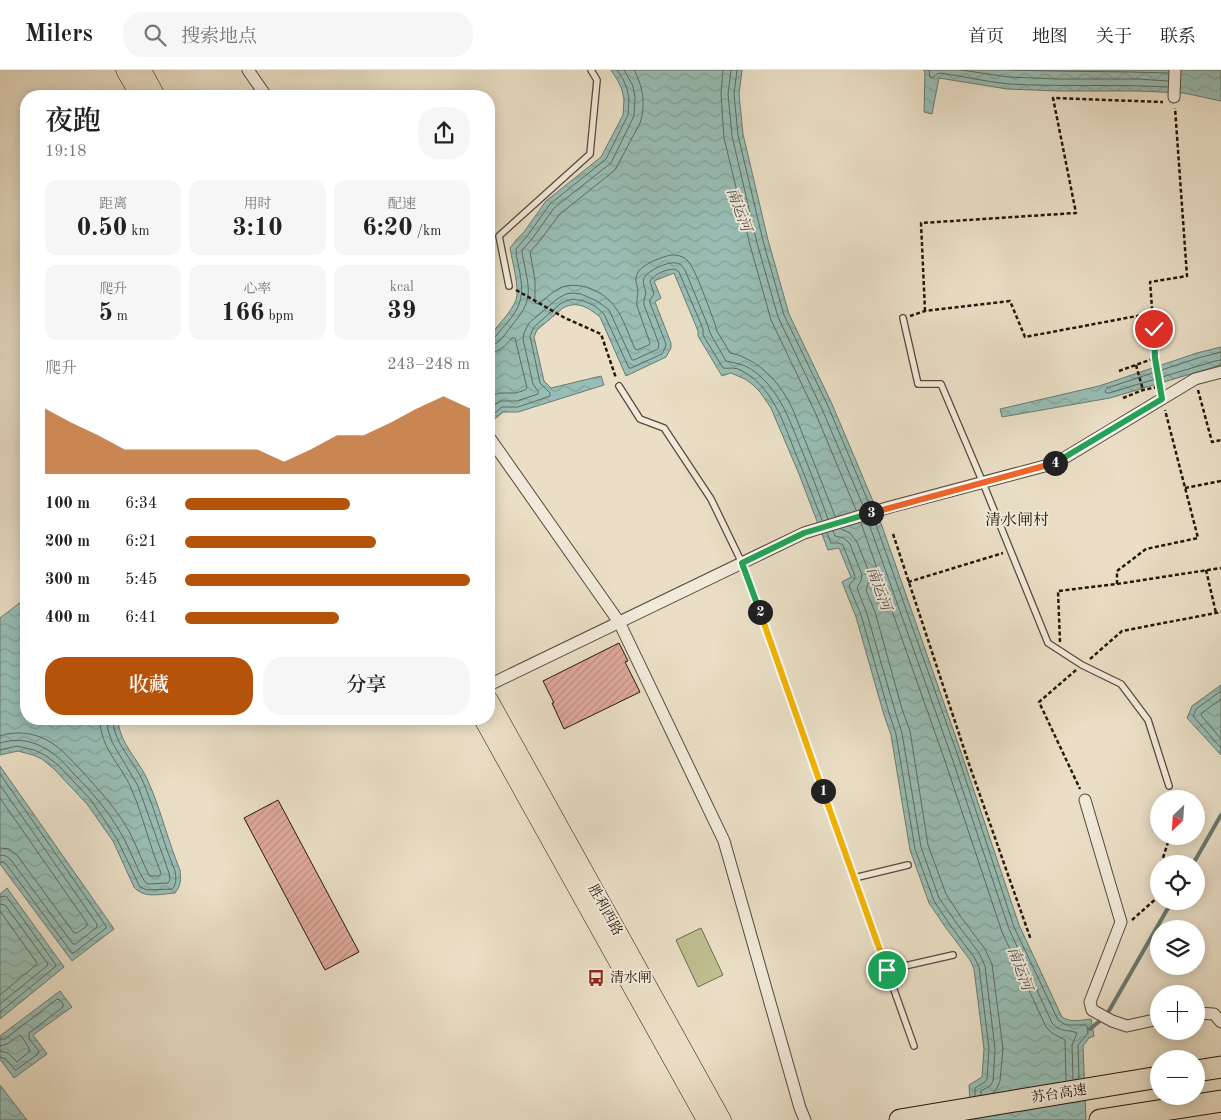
<!DOCTYPE html>
<html lang="zh">
<meta charset="utf-8">
<style>
body{margin:0;font-family:"Old Standard TT","Noto Serif SC",serif;background:#f6f6f6;color:#222;height:100vh;display:flex;flex-direction:column;font-size:19px;white-space:nowrap}
*{box-sizing:border-box;margin:0}
p{font-size:16px;color:#767676}
.icon{flex:none;width:28px;height:28px;fill:none;stroke:currentColor;stroke-width:2;stroke-linecap:round;stroke-linejoin:round}
.map{position:relative;flex:1;overflow:hidden}
.sheet{position:absolute;left:20px;top:20px;width:475px;height:635px;display:flex;flex-direction:column;background:#fff;border-radius:20px;box-shadow:0 2px 12px #0003}
.sheet>*{flex:none}
.needle{width:32px;rotate:205deg}
.buttons{position:absolute;left:1150px;top:720px;display:grid;gap:10px}
.buttons a{display:grid;place-items:center;width:55px;height:55px;border-radius:50%;background:#fff;box-shadow:0 2px 12px #0003;font-size:25px}
.pin{position:absolute;display:grid;place-items:center;width:42px;height:42px;color:#fff;margin:-21px;border:2px solid #fff;border-radius:50%;box-shadow:0 1px 5px #0007}
.km{position:absolute;width:25px;height:25px;margin:-12px;border-radius:50%;background:#222;color:#fff;font-size:14px;line-height:25px;text-align:center}
.round{display:grid;place-items:center;flex:none;width:52px;height:52px;border-radius:20px;background:#f6f6f6}
.headline{display:flex;align-items:center;justify-content:space-between;height:85px;padding:0 25px}
h1{font-size:28px;font-weight:600;line-height:38px}
.stats{display:grid;grid-template-columns:repeat(3,1fr);gap:8px;height:85px;padding:5px 25px}
.stats div{display:grid;align-content:center;border-radius:12px;background:#f6f6f6;text-align:center}
.stats b{font-size:25px;font-weight:600}
.stats small{font-size:14px;font-weight:400}
.stats p{font-size:14px}
.chart{height:140px;padding:10px 25px}
.chart p{display:flex;justify-content:space-between}
.chart svg{width:100%;height:90px;margin-top:5px;fill:#b45309;opacity:.7}
.cta{display:flex;gap:10px;margin-top:auto;padding:10px 25px}
.cta a{flex:1;height:58px;border-radius:20px;background:#b45309;color:#fff;font-size:20px;font-weight:600;line-height:58px;text-align:center}
.cta a+a{background:#f6f6f6;color:#222}
ul{padding:0 25px;list-style:none;font-size:16px}
li{display:grid;grid-template-columns:80px 60px 1fr;align-items:center;height:38px}
li i{height:12px;border-radius:6px;background:#b45309}
header{display:flex;align-items:center;gap:30px;box-sizing:border-box;height:70px;padding:0 25px;background:#fff;border-bottom:1px solid #e0e0e0}
header strong{font-size:24px}
nav{display:flex;gap:28px;margin-inline-start:auto;font-size:18px}
.search{width:350px;height:45px;background:#f6f6f6;display:flex;align-items:center;gap:12px;box-sizing:border-box;padding:0 18px;border-radius:20px;color:#767676;font-size:19px}
.map>svg:first-child{display:block}
.grass{fill:#bfbf90;stroke:#726a4e}
.water{fill:url(#water-waves);stroke:#6a7a71}
.lines{fill:none;stroke-linecap:round;stroke-linejoin:round}
.shore{stroke:#5f6a60;stroke-width:1}
.stream{stroke:#6a7a71;stroke-width:4}
.building{fill:url(#building-hatch);stroke:#26160c}
.service-casing{stroke:#57483a;stroke-width:8}
.minor-casing{stroke:#57483a;stroke-width:13}
.primary-casing{stroke:#26160c;stroke-width:19}
.motorway-casing{stroke:#26160c;stroke-width:23}
.path{stroke:#26160c;stroke-width:2.5;stroke-dasharray:4 2.5;stroke-linecap:butt}
.service{stroke:#f1eada;stroke-width:5.5}
.minor{stroke:#f1eada;stroke-width:11}
.primary{stroke:#eadfc6;stroke-width:18}
.motorway{stroke:#eadfc6;stroke-width:21}
.split-1-casing{stroke:#fff;stroke-width:10}
.split-2-casing{stroke:#fff;stroke-width:10}
.split-3-casing{stroke:#fff;stroke-width:10}
.split-4-casing{stroke:#fff;stroke-width:10}
.split-5-casing{stroke:#fff;stroke-width:10}
.split-1{stroke:#f5b400;stroke-width:6}
.split-2{stroke:#f5b400;stroke-width:6}
.split-3{stroke:#22a559;stroke-width:6}
.split-4{stroke:#f0652b;stroke-width:6}
.split-5{stroke:#22a559;stroke-width:6}
.labels{text-anchor:middle;dominant-baseline:central;stroke-width:4;stroke-linejoin:round;paint-order:stroke}
.street-label{font-size:14px;fill:#26160c;stroke:#f1eada}
.poi-label{font-size:14px;fill:#26160c;stroke:#f1eada;text-anchor:start}
.water-label{font-size:15px;font-style:italic;fill:#4e5047;stroke:#f1eada}
.quarter-label{font-size:16px;fill:#26160c;stroke:#f1eada}
</style>
<header>
<strong>Milers</strong>
<div class="search"><svg class="icon" aria-label="search" viewBox="0 0 24 24"><circle cx="10" cy="10" r="6"/><path d="M15 15l6 6"/></svg>搜索地点</div>
<nav><a>首页</a><a>地图</a><a>关于</a><a>联系</a></nav>
</header>
<div class="map">
<svg width="1221" height="1050" viewBox="0 0 1221 1050">
<defs>
<pattern id="water-waves" width="16" height="10" patternUnits="userSpaceOnUse" patternTransform="scale(1.25)"><rect width="16" height="10" fill="#98bdb4"/><path d="M0 5q4-4 8 0t8 0" fill="none" stroke="#83a29a"/></pattern>
<pattern id="building-hatch" width="6" height="6" patternUnits="userSpaceOnUse" patternTransform="scale(1.25)"><rect width="6" height="6" fill="#e0a99a"/><path d="M-1 1l2-2M0 6l6-6M5 7l2-2" fill="none" stroke="#c09184"/></pattern>
</defs>
<rect width="100%" height="100%" fill="#eadfc6"/>
<filter id="stains"><feTurbulence type="fractalNoise" baseFrequency=".004" numOctaves="4"/><feColorMatrix values="0 0 0 0 .2 0 0 0 0 .09 0 0 0 0 .02 0 0 0 .5 -.17"/></filter>
<radialGradient id="worn" r=".72"><stop offset=".6" stop-color="#630" stop-opacity="0"/><stop offset="1" stop-color="#630" stop-opacity=".3"/></radialGradient>
<path class="grass" d="M701,858L723,905L698,917L676,870Z"/>
<g class="water">
<path d="M611,0H742L739,24L743,64L768,170L789,244L832,334L875,436L962,685L1019,855L1062,947C1071,953 1081,950 1091,949L1094,966L1089,968L1083,976L1086,1050H971L969,1015L982,1007L984,979L974,899L970,890L946,858L929,833L910,780L891,665L884,645L856,547L842,512L851,507L839,478L828,480L799,404L771,338L760,322L753,315L745,309L731,303L722,306L698,266V261L674,203L654,211L661,228L655,232L671,273V278L666,287L626,306L600,247C589,238 577,230 563,238L537,260L534,267L544,311L551,318L601,306L604,315L518,342H503L489,354V265L492,263C500,253 511,242 516,230C520,219 512,191 510,178L516,170L524,162L546,131L601,87L623,45L624,30L622,20L618,11Z"/>
<path d="M923,0H1221V31L1184,23L1137,21H1058L1007,19L939,8L932,44L924,42L925,1Z"/>
<path d="M1221,277V295L1110,328L1002,347L1000,339L1099,316L1197,283Z"/>
<path d="M26,528V649H118C119,673 139,690 148,711C161,740 168,771 180,800C181,809 181,816 175,823C160,824 144,829 134,817L113,771L87,734L54,699L42,689L33,685L18,681L0,685V548Z"/>
<path d="M1221,615V685L1187,648L1192,636Z"/>
<path d="M0,696L114,859L72,891L0,794Z"/>
<path d="M7,818L64,897L0,949V824Z"/>
<path d="M60,921L72,937L33,965L47,984L14,1008L0,989V966Z"/>
<path d="M0,1015L27,1050H0Z"/>
</g>
<g class="lines">
<g class="shore">
<path d="M634,0C643,16 646,35 640,53L615,100L560,144L538,173L530,182L535,210V233L539,234C545,229 552,222 560,218C578,210 604,221 615,237C623,247 629,266 635,279L637,280L649,275L650,273L637,236C636,231 638,226 638,221C637,214 634,209 638,202C643,194 663,186 672,185C677,185 683,186 687,190C695,197 710,241 715,254L717,261L730,283C735,284 740,285 745,288C767,298 783,318 793,340L835,446"/>
<path d="M723,0L721,24L724,68L750,175L771,250L815,342L856,440"/>
<path d="M731,0L728,24L732,66L757,173L778,247L822,339L864,438"/>
<path d="M737,0L734,24L738,65L763,171L784,245L828,336L870,436"/>
<path d="M929,0L930,7L932,8L937,4L940,3C963,6 986,12 1009,14C1062,17 1115,14 1167,17"/>
<path d="M961,0L1008,7L1058,9H1138L1168,11"/>
<path d="M1011,0C1063,2 1116,1 1168,3"/>
<path d="M489,269H492L496,266C511,247 525,237 521,210C520,200 516,189 516,179L528,165L550,134L606,89L628,45L629,29L627,19L623,9L617,0"/>
<path d="M489,275C499,275 503,267 509,259C526,238 532,231 526,203C525,195 522,187 522,180L532,169L554,138L611,93L634,46L635,27L633,16L624,0"/>
<path d="M1221,282L1198,288L1107,318L1105,321L1106,323H1109L1215,291L1221,290"/>
<path d="M489,283C500,282 505,276 512,268H515L527,318L525,320L516,323H499L494,325L489,329"/>
<path d="M489,339L500,331H517L538,324V321L533,314L523,269L524,263L529,253L557,229L566,224L572,223L581,224L597,231L609,240L632,290H634L658,279L659,274L644,235V230L646,223C645,218 642,213 644,208C647,201 668,191 676,193C680,193 682,196 685,200L708,256L710,263L726,291C740,294 748,295 760,306C781,325 790,351 800,376C810,400 819,424 828,449"/>
<path d="M489,348L502,337H518L550,326V323L540,313L530,266L534,257L560,234L566,231L573,229L584,231L595,236L604,244L629,298H631L662,284L665,278L666,274L650,233V230L654,224L650,211C654,204 667,199 675,199L679,202L703,259V265L723,298C728,299 732,297 738,299C771,313 783,351 795,382C805,405 813,428 822,450"/>
<path d="M874,449L958,686L1014,857L1058,950L1066,955H1085L1087,956L1088,963L1078,975L1079,1008"/>
<path d="M868,451L952,688L1009,859L1052,953C1061,963 1068,959 1077,963L1072,975L1073,1009"/>
<path d="M861,453L945,691L1002,862L1046,957L1052,963L1065,970L1066,1010"/>
<path d="M841,459L850,463L857,472L869,502V510L866,520L875,542L902,639L910,661L928,775L946,824L961,847L985,879L992,894L1003,979L1000,1011L997,1018L993,1023"/>
<path d="M833,461L835,466L844,468L850,474L862,505L861,511L857,518L867,544L895,641L902,663L921,777L939,828L955,851L979,883L985,896L995,979L993,1011L990,1016L981,1021V1025"/>
<path d="M827,463L831,473H839L843,475L855,506L854,510L850,514L849,516L861,545L889,643L896,664L915,779L934,831L950,855L974,887L979,897L989,978L987,1009L985,1012L975,1018V1026"/>
<path d="M1221,621L1196,639L1193,646L1221,678"/>
<path d="M1221,629L1202,643L1201,645L1221,669"/>
<path d="M0,666C18,660 36,663 52,673C63,680 71,690 80,699C98,719 117,739 130,763C137,777 142,791 149,805L151,806H159L161,803C149,775 143,745 131,718C120,693 100,678 100,649"/>
<path d="M0,673C17,668 32,670 48,680C58,686 66,695 73,703C92,722 110,743 123,767C131,781 136,798 145,812L148,814L168,813L170,810L169,803L138,716L112,672L108,660L107,649"/>
<path d="M0,680L17,676L34,680L45,685L58,695L91,730L117,769L140,817L147,820L172,819C177,814 176,807 175,801C163,773 156,742 144,714C135,691 113,674 113,649"/>
<path d="M0,704L106,856V858L75,882L72,883L6,794L3,792H0"/>
<path d="M0,715L97,854V857L76,874H73L11,790L6,786L0,785"/>
<path d="M0,728L87,853V856L77,863H74L17,785L9,779L0,778"/>
<path d="M0,827L5,826L7,827L56,895L55,897L0,942"/>
<path d="M0,834L5,835L48,894L47,896L0,934"/>
<path d="M0,841L37,893L36,895L0,925"/>
<path d="M0,969H5L57,929L60,930L63,934V937L29,963V969L39,981L38,984L16,1000L14,999L6,989L0,987"/>
<path d="M0,976L7,974L20,965C23,967 29,978 30,981L17,992L8,983L0,981"/>
</g>
<g class="stream">
<path d="M1193,794L1221,745"/>
<path d="M1090,959L1106,946L1172,831"/>
</g>
</g>
<g class="building">
<path d="M619,573L628,591L625,592L640,622L564,659L552,633H554L543,611Z"/>
<path d="M278,730L359,882L325,900L244,748Z"/>
</g>
<g class="lines">
<g class="service-casing">
<g id="service">
<path d="M509,216L499,166L590,84L597,10L591,0"/>
<path d="M903,248L918,314H941L983,413L1048,573L1082,595L1121,614L1148,650L1169,716"/>
<path d="M619,316L640,349L664,358L711,429L742,493L914,976"/>
<path d="M854,808L908,795"/>
<path d="M887,900L953,885"/>
</g>
</g>
<g class="minor-casing">
<g id="minor">
<path d="M248,0L266,26"/>
<path d="M1174,27L1175,0"/>
<path d="M489,367L619,552L724,771L800,1038L805,1050"/>
<path d="M489,615L804,463L890,437L1056,393L1195,309L1221,302"/>
<path d="M1085,730L1121,852L1090,932L1092,940L1112,951L1127,956L1159,949"/>
<path d="M1196,943L1214,944L1221,952"/>
</g>
</g>
<g class="primary-casing">
<g id="primary">
<path d="M125,0L140,26"/>
<path d="M142,0L156,26"/>
<path d="M489,630L722,1050"/>
<path d="M483,649L706,1050"/>
</g>
</g>
<g class="motorway-casing">
<g id="motorway">
<path d="M1196,1001L1221,997"/>
<path d="M900,1050L1159,1007"/>
<path d="M1100,1050L1221,1031"/>
</g>
</g>
<g class="path">
<path d="M516,220L565,248L601,264L616,308"/>
<path d="M925,241L921,153L1076,143L1053,28L1163,32"/>
<path d="M910,246L925,241L1010,231L1025,267L1153,243"/>
<path d="M1136,295L1143,320"/>
<path d="M1119,301L1155,288"/>
<path d="M1160,318C1154,283 1153,247 1150,212L1187,206L1175,38"/>
<path d="M1198,320L1212,372L1221,370"/>
<path d="M1123,328L1143,320L1158,317"/>
<path d="M1185,418L1221,411"/>
<path d="M893,464L969,694L1031,870"/>
<path d="M1206,500L1216,543"/>
<path d="M908,512L1003,483"/>
<path d="M1117,514V501L1146,479L1198,468L1165,340"/>
<path d="M1060,572L1058,521L1117,514L1221,498"/>
<path d="M1090,589L1122,561L1221,542"/>
<path d="M1076,600L1039,632L1080,719"/>
<path d="M1161,794L1170,766"/>
<path d="M1132,850L1159,826"/>
</g>
<use href="#service" class="service"/>
<use href="#minor" class="minor"/>
<use href="#primary" class="primary"/>
<use href="#motorway" class="motorway"/>
</g>
<g class="lines">
<g class="split-1-casing">
<path id="split-1" d="M823,721L887,900"/>
</g>
<g class="split-2-casing">
<path id="split-2" d="M760,542L823,721"/>
</g>
<g class="split-3-casing">
<path id="split-3" d="M760,542L742,493L804,463L871,443"/>
</g>
<g class="split-4-casing">
<path id="split-4" d="M871,443L1055,393"/>
</g>
<g class="split-5-casing">
<path id="split-5" d="M1055,393L1162,329L1155,288L1154,259"/>
</g>
<use href="#split-1" class="split-1"/>
<use href="#split-2" class="split-2"/>
<use href="#split-3" class="split-3"/>
<use href="#split-4" class="split-4"/>
<use href="#split-5" class="split-5"/>
</g>
<defs>
<g id="bus-bare" transform="scale(1.35)"><path d="M-5-6H5V4H4V6H2V4H-2V6H-4V4H-5ZM-3.5-4V0h7V-4ZM-3.5 1.2v1.5H-2V1.2ZM2 1.2v1.5H3.5V1.2Z" fill="#8f2418" stroke="#f1eada" stroke-width="2.5" paint-order="stroke"/></g>
</defs>
<g fill-rule="evenodd">
<use href="#bus-bare" x="596" y="908"/>
</g>
<g class="labels">
<g class="street-label">
<text transform="translate(605 840) rotate(61)">胜利西路</text>
<text transform="translate(1059 1024) rotate(-9)">苏台高速</text>
</g>
<g class="poi-label">
<text x="610" y="908">清水闸</text>
</g>
<g class="water-label">
<text transform="translate(738 140) rotate(70)">南运河</text>
<text transform="translate(878 519) rotate(70)">南运河</text>
<text transform="translate(1019 899) rotate(70)">南运河</text>
</g>
<g class="quarter-label">
<text x="1017" y="451">清水闸村</text>
</g>
</g>
<rect width="100%" height="100%" filter="url(#stains)"/>
<rect width="100%" height="100%" fill="url(#worn)"/>
</svg>
<div class="buttons">
<a><svg class="needle" viewBox="-14 -14 28 28"><path d="M0-13l5 13h-10z" fill="#e53935"/><path d="M0 13l5-13h-10z" fill="#767676"/></svg></a>
<a><svg class="icon" aria-label="locate" viewBox="0 0 24 24"><circle cx="12" cy="12" r="6"/><path d="M12 2v4M12 18v4M2 12h4M18 12h4"/></svg></a>
<a><svg class="icon" aria-label="layers" viewBox="0 0 24 24"><path d="M12 4l9 5-9 5-9-5zM3 14l9 5 9-5"/></svg></a>
<a>+</a>
<a>−</a>
</div>
<div class="pin" style="left:887px;top:900px;background:#1e9e55"><svg class="icon" aria-label="arrive" viewBox="0 0 24 24"><path d="M6 21V4h12l-3 4 3 4H6"/></svg></div>
<div class="pin" style="left:1154px;top:259px;background:#d93025"><svg class="icon" aria-label="check" viewBox="0 0 24 24"><path d="M5 12l5 5 9-10"/></svg></div>
<b class="km" style="left:823px;top:721px">1</b>
<b class="km" style="left:760px;top:542px">2</b>
<b class="km" style="left:871px;top:443px">3</b>
<b class="km" style="left:1055px;top:393px">4</b>
<section class="sheet">
<div class="headline"><div><h1>夜跑</h1><p>19:18</p></div><a class="round"><svg class="icon" aria-label="share" viewBox="0 0 24 24"><path d="M12 15V3M7 8l5-5 5 5M5 13v7h14v-7"/></svg></a></div>
<div class="stats">
<div><p>距离</p><b>0.50<small> km</small></b></div>
<div><p>用时</p><b>3:10</b></div>
<div><p>配速</p><b>6:20<small> /km</small></b></div>
</div>
<div class="stats">
<div><p>爬升</p><b>5<small> m</small></b></div>
<div><p>心率</p><b>166<small> bpm</small></b></div>
<div><p>kcal</p><b>39</b></div>
</div>
<div class="chart"><p><span>爬升</span>243–248 m</p>
<svg viewBox="0 0 160 44" preserveAspectRatio="none"><path d="M0 44V12L10 19L20 25L30 32L40 32L50 32L60 32L70 32L80 32L90 38L100 32L110 25L120 25L130 19L140 12L150 6L160 12V44z"/></svg>
</div>
<ul>
<li><b>100 m</b>6:34<i style="width:58%"></i></li>
<li><b>200 m</b>6:21<i style="width:67%"></i></li>
<li><b>300 m</b>5:45<i style="width:100%"></i></li>
<li><b>400 m</b>6:41<i style="width:54%"></i></li>
</ul>
<div class="cta"><a>收藏</a><a>分享</a></div>
</section>
</div>
